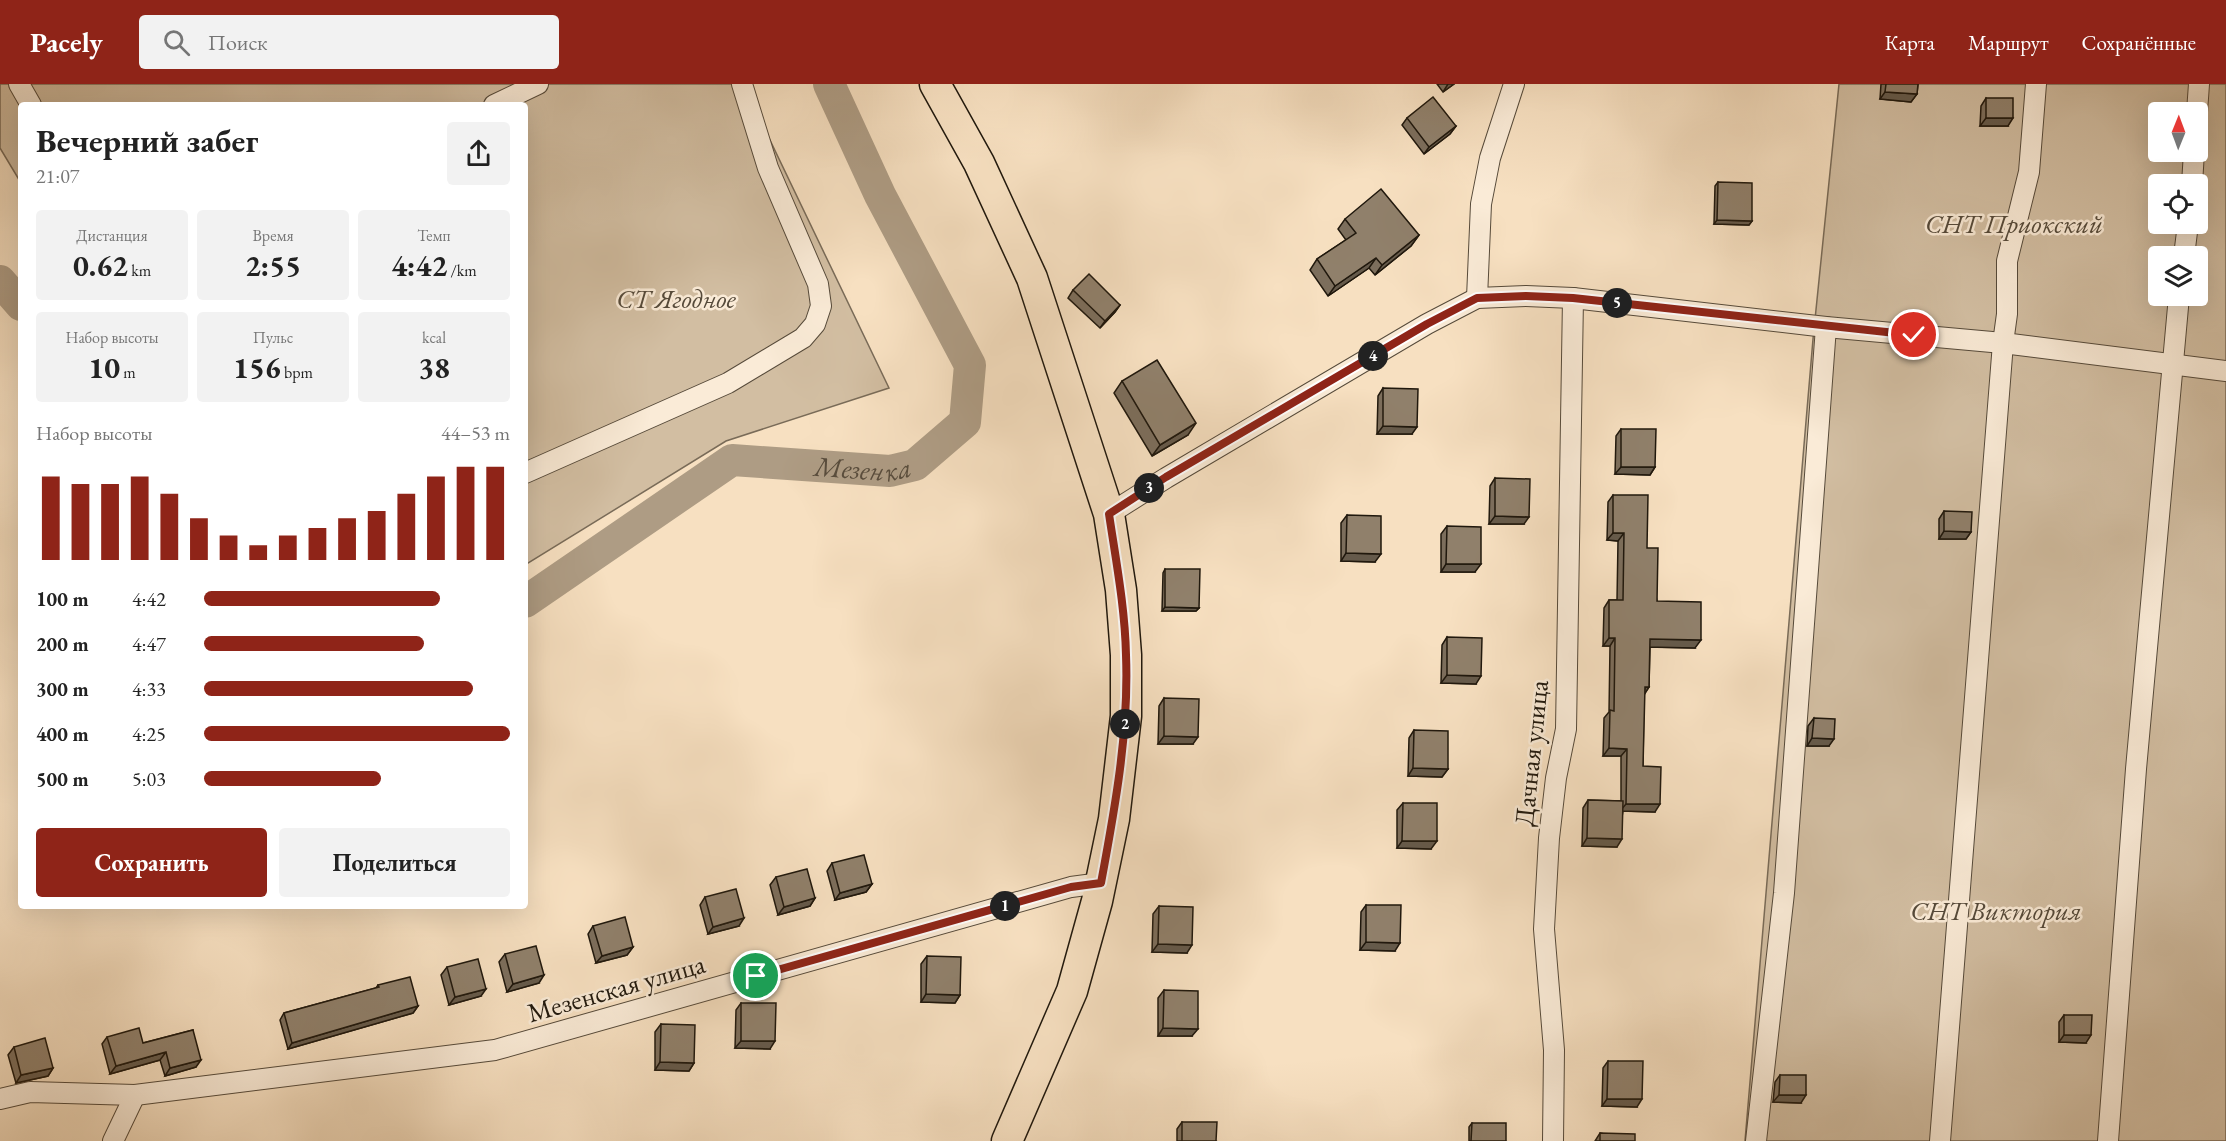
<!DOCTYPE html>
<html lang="ru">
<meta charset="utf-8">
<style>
body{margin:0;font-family:"EB Garamond",serif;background:#f2f2f2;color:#222;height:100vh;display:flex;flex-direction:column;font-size:22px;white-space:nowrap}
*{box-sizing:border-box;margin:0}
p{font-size:20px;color:#767676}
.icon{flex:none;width:33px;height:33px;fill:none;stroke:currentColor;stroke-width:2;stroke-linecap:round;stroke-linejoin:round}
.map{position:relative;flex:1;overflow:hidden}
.drawer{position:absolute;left:18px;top:18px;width:510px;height:807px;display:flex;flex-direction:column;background:#fff;border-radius:6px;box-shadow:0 6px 24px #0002}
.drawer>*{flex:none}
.needle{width:39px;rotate:1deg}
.buttons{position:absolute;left:2148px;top:18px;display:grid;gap:12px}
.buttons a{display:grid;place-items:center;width:60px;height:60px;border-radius:6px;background:#fff;box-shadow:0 6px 24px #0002;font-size:30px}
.pin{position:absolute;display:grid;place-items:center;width:51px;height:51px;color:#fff;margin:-26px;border:3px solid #fff;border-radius:50%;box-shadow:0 2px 6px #0007}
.km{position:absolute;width:30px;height:30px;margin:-15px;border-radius:50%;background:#222;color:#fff;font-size:16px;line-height:30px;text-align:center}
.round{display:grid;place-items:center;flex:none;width:63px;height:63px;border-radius:6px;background:#f2f2f2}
.overview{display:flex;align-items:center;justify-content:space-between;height:102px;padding:0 18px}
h1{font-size:33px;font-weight:700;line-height:45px}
.figures{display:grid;grid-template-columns:repeat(3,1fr);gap:9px;height:102px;padding:6px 18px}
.figures div{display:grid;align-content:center;border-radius:6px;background:#f2f2f2;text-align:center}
.figures b{font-size:30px;font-weight:700}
.figures small{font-size:16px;font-weight:400}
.figures p{font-size:16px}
.chart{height:168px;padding:12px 18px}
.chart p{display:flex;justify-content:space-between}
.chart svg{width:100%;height:108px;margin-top:6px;stroke:#8f2418;stroke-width:6}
.action{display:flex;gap:12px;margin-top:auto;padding:12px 18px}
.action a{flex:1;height:69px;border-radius:6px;background:#8f2418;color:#fff;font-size:24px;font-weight:700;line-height:69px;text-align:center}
.action a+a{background:#f2f2f2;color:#222}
ul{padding:0 18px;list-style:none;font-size:20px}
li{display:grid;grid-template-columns:96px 72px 1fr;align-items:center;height:45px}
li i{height:15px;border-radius:8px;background:#8f2418}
header{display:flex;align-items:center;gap:36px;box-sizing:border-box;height:84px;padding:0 30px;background:#8f2418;color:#fff}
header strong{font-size:28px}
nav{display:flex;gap:33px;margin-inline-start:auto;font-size:21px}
.search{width:420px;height:54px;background:#f2f2f2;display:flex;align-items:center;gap:15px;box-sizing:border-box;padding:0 21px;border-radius:6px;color:#767676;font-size:22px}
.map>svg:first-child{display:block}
.green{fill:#d2bea2;stroke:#796b58;stroke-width:1.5;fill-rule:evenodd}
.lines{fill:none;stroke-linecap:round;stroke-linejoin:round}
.river{stroke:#ae9c84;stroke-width:32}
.minor-casing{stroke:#564a3a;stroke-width:22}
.primary-casing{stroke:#20180d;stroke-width:33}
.minor{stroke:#faebd7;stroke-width:20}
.primary{stroke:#f7e0c1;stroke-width:30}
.wall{fill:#7c6e5c;stroke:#20180d;stroke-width:1.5}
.shaded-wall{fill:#655a4b;stroke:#20180d;stroke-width:1.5}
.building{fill:#90806b;stroke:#20180d;stroke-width:1.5}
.route-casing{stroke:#fff;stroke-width:12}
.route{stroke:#8f2418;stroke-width:8}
.labels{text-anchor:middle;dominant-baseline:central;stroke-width:5;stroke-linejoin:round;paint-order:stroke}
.park-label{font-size:27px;font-style:italic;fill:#554a3a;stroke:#faebd7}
.street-label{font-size:27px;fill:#20180d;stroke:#faebd7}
.water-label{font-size:28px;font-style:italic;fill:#594d3d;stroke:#faebd7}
</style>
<header>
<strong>Pacely</strong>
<div class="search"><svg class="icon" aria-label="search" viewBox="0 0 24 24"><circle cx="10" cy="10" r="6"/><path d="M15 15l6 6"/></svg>Поиск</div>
<nav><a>Карта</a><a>Маршрут</a><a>Сохранённые</a></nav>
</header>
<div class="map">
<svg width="2226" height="1057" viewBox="0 0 2226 1057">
<rect width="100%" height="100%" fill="#f7e0c1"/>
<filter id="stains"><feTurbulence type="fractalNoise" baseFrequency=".00333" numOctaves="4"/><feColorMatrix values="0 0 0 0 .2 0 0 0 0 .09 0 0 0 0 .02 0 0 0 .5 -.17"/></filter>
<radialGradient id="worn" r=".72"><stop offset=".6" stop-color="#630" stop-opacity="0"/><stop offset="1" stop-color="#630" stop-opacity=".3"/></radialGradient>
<g class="green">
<path d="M0,0H743L889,304L726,357L525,481V21H21V99L0,64Z"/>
<path d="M1839,0H2226V1057H1745L1813,255ZM2158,28H2198V68H2158ZM2158,100H2198V140H2158ZM2158,172H2198V212H2158Z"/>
</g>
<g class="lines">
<g class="river">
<path d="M0,197L21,221"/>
<path id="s1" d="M525,518L732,376L890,387L915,381L965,338L970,281L880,111L829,0"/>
</g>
<g class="minor-casing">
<g id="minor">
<path d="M19,0L31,21"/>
<path d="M494,21L538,0"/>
<path d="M2197,28L2199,0"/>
<path d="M2192,100L2194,68"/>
<path d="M2184,172L2188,140"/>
<path d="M1477,214L1481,120L1490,74L1514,0"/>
<path d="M525,389L728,299L803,254L815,240L821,222L818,200L768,84L742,0"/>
<path d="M1109,430L1166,394L1427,240L1477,214L1526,212L1573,214L1826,243L2003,259L2226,287"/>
<path d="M0,1015L30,1008L135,1011L495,966L1071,803L1101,799"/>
<path d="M113,1057L135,1011"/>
<path d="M1553,1057L1554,966L1544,845L1549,754L1556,694L1566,645L1573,214"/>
<path d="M1756,1057L1784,809L1826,243"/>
<path d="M1940,1057L2003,259L2007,230V177L2029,88L2036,0"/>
<path d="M2108,1057L2136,685L2179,212"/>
</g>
</g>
<g class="primary-casing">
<path id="primary" d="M935,0L979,79L1032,194L1109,430L1121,506L1126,571V632L1114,735L1097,817L1072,907L1007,1057"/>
</g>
<use href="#minor" class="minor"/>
<use href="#primary" class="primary"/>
</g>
<g class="wall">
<path d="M1437,0H1454L1443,8Z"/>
<path d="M1881,0H1918L1917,10L1911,18L1880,15Z"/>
<path d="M1986,14L2008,42H1980L1981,22Z"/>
<path d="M1407,34L1456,42L1450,50L1424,70L1402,41Z"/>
<path d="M1718,98L1752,137L1749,141L1714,140L1715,102Z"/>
<path d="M1345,135L1419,151L1411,162L1375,191L1369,184L1328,212L1310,186L1317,175L1346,156L1338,145Z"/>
<path d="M1073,206L1120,221L1115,228L1100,244L1068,214Z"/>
<path d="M1122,297L1188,351L1152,372L1114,309Z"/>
<path d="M1383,304L1412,350H1377L1378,312Z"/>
<path d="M1621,345L1655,383L1650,391L1615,390L1616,352Z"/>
<path d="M1495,394L1524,440H1489L1490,402Z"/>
<path d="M1613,411L1647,464L1657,517L1695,564L1650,563L1649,603L1644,610L1643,682L1655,728L1623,727L1617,763L1582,762L1583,724L1588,716L1621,717V672H1603L1604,634L1609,628L1610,562H1603L1604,524L1609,516H1617L1618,457L1607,456L1608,418Z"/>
<path d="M1944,427L1971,448L1966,455H1939V435Z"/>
<path d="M1347,431L1375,478L1341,477V439Z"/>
<path d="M1447,442L1475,488H1441V450Z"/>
<path d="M1165,485L1199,524L1196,527H1162L1163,489Z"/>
<path d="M1447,553L1476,600L1441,599L1442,561Z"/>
<path d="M1164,614L1193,660H1158L1159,622Z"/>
<path d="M1814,634L1829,662H1807L1808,642Z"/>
<path d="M1414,646L1448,685L1442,693L1408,692L1409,654Z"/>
<path d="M1403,719L1431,765L1397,764V726Z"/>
<path d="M832,779L872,800L866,808L835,816L827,787Z"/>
<path d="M776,793L815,814L810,822L778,831L770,801Z"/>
<path d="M705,813L739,842L708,850L700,821Z"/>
<path d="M1366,821L1395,867L1360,866L1361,828Z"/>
<path d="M1159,822L1187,869L1152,868L1153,830Z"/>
<path d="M593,842L633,863L627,871L596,879L588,850Z"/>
<path d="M505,870L539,899L507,908L499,878Z"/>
<path d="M927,872L960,911L955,919L921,918V880Z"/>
<path d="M447,883L481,912L449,921L441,891Z"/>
<path d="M378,901L418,922L413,929L288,965L280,936L284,929L376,904Z"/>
<path d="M1164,906L1192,952H1158V914Z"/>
<path d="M741,919L770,965L735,964L736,926Z"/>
<path d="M2064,931L2086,959L2059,958V938Z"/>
<path d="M661,940L694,979L689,987L655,986V948Z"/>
<path d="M193,946L196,983L165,992L160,976L110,990L102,960L107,953L143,959Z"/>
<path d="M14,963L53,984L48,992L16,999L8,971Z"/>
<path d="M1608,977L1637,1023L1602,1022L1603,984Z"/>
<path d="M1780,991L1801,1019L1773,1018L1775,998Z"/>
<path d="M1182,1038L1216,1057H1177V1045Z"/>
<path d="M1472,1039L1506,1057H1469V1043Z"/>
<path d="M1600,1049L1635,1057H1595Z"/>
</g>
<g class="shaded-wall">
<path d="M1448,0H1454L1443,8Z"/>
<path d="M1885,8L1917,10L1911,18L1880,15Z"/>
<path d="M1986,34H2013L2008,42H1980Z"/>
<path d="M1456,42L1450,50L1424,70L1429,63Z"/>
<path d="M1717,136L1752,137L1749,141L1714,140Z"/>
<path d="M1419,151L1411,162L1375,191L1382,181Z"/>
<path d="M1376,174L1369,184L1328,212L1335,202Z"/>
<path d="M1120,221L1115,228L1100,244L1105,237Z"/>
<path d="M1196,339L1188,351L1152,372L1160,361Z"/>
<path d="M1383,342L1417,343L1412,350H1377Z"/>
<path d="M1621,383H1655L1650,391L1615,390Z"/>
<path d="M1495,432L1529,433L1524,440H1489Z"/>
<path d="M1944,447L1971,448L1966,455H1939Z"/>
<path d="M1613,449H1624L1618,457L1607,456Z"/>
<path d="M1346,469L1381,470L1375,478L1341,477Z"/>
<path d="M1446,480H1481L1475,488H1441Z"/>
<path d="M1165,523L1199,524L1196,527H1162Z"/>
<path d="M1609,554H1615L1610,562H1603Z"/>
<path d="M1650,555L1701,556L1695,564L1645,563Z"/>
<path d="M1447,591L1481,592L1476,600L1441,599Z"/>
<path d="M1645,603H1649L1644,611Z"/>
<path d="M1164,652L1198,653L1193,660H1158Z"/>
<path d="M1812,654L1834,655L1829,662H1807Z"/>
<path d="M1609,664L1627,665L1621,672H1603Z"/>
<path d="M1413,684L1448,685L1442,693L1408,692Z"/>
<path d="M1626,720H1660L1655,728L1620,727Z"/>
<path d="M1587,754L1622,755L1617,763L1582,762Z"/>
<path d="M1402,757H1437L1431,765L1397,764Z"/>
<path d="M872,800L866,808L835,816L840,809Z"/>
<path d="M815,814L810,822L778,831L784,823Z"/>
<path d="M744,834L739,842L708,850L713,843Z"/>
<path d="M1366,858L1400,859L1395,867L1360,866Z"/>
<path d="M1158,860L1192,861L1187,869L1152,868Z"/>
<path d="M633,863L627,871L596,879L602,872Z"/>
<path d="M544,891L539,899L507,908L513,900Z"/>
<path d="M486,905L481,912L449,921L455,913Z"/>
<path d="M926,910L960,911L955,919L921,918Z"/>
<path d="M418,922L413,929L288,965L292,959Z"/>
<path d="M1163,944L1198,945L1192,952H1158Z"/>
<path d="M2064,951H2091L2086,959L2059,958Z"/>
<path d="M741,957H775L770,965L735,964Z"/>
<path d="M166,968L160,976L110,990L116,982Z"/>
<path d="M201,976L196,983L165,992L170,984Z"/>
<path d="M660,978L694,979L689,987L655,986Z"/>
<path d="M53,984L48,992L16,999L21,991Z"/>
<path d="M1779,1011H1806L1801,1019L1773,1018Z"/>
<path d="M1607,1015H1642L1637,1023L1602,1022Z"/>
</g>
<g class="building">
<path d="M1886,0H1918L1917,10L1885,8Z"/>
<path d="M1433,13L1456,42L1429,63L1407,34Z"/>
<rect x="1986" y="14" width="27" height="20"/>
<path d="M1718,98L1752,99V137L1717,136Z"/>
<path d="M1381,105L1419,151L1382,181L1376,174L1335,202L1317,175L1356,149L1345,135Z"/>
<path d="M1089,190L1120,221L1105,237L1073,206Z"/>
<path d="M1157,276L1196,339L1160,361L1122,297Z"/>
<path d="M1383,304L1418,305L1417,343L1383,342Z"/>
<path d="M1621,345H1656L1655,383H1621Z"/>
<path d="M1495,394L1530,395L1529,433L1495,432Z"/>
<path d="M1613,411H1648L1647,464H1658L1657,517L1701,518V556L1650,555L1649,603H1645L1643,682L1661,683L1660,720H1626L1627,665L1609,664L1610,626L1614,627L1615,554H1609V516H1623L1624,449H1613Z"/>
<path d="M1944,427L1972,428L1971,448L1944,447Z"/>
<path d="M1347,431L1381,432V470L1346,469Z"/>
<path d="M1447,442L1481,443V480H1446Z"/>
<path d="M1165,485H1200L1199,524L1165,523Z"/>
<path d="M1447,553L1482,554L1481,592L1447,591Z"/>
<path d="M1164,614L1199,615L1198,653L1164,652Z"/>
<path d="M1814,634L1835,635L1834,655L1812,654Z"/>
<path d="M1414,646L1448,647V685L1413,684Z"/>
<path d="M1588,716L1623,717L1622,755L1587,754Z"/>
<path d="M1403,719H1437V757H1402Z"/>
<path d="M864,771L872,800L840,809L832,779Z"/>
<path d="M807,785L815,814L784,823L776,793Z"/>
<path d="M736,805L744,834L713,843L705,813Z"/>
<path d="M1366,821H1401L1400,859L1366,858Z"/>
<path d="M1159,822L1193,823L1192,861L1158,860Z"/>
<path d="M625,833L633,863L602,872L593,842Z"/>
<path d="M536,862L544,891L513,900L505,870Z"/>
<path d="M927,872L961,873L960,911L926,910Z"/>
<path d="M478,875L486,905L455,913L447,883Z"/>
<path d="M410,893L418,922L292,959L284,929L379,903L378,901Z"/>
<path d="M1164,906L1198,907V945L1163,944Z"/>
<path d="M741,919H776L775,957H741Z"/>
<path d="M2064,931H2092L2091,951H2064Z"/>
<path d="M661,940L695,941L694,979L660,978Z"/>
<path d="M139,944L143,959L193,946L201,976L170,984L166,968L116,982L107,953Z"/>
<path d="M45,954L53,984L21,991L14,963Z"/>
<path d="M1608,977H1643L1642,1015H1607Z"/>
<path d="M1780,991H1806V1011H1779Z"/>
<path d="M1182,1038H1217L1216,1057H1182Z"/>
<path d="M1472,1039H1506V1057H1471Z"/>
<path d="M1600,1049L1635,1050V1057H1600Z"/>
</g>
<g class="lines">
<g class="route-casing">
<path id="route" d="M756,892L1071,803L1101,799C1115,724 1129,648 1126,571C1125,524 1116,477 1109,430L1166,393L1427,240L1477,214L1526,212L1573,214L1914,251"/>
</g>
<use href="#route" class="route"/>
</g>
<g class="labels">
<g class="park-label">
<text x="2014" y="139">СНТ Приокский</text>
<text x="676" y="214">СТ Ягодное</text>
<text x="1996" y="826">СНТ Виктория</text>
</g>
<g class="street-label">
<text transform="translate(1531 669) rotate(-84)">Дачная улица</text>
<text transform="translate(616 904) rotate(-16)">Мезенская улица</text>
</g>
<g class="water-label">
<text stroke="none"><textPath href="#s1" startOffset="382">Мезенка</textPath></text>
</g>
</g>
<rect width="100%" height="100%" filter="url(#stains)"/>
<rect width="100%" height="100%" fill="url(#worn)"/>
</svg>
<div class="buttons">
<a><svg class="needle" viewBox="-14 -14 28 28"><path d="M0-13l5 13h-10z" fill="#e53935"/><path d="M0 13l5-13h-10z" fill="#767676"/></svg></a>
<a><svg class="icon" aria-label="locate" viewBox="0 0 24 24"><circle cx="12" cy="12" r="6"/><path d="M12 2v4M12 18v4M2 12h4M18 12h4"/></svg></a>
<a><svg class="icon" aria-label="layers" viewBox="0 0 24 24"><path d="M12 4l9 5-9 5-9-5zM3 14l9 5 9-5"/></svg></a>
</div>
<div class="pin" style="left:756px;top:892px;background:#1e9e55"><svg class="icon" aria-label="arrive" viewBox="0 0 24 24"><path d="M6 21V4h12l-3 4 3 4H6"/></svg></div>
<div class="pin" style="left:1914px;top:251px;background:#d93025"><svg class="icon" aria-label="check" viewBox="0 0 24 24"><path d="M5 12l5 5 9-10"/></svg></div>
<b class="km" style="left:1005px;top:822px">1</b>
<b class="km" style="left:1125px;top:640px">2</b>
<b class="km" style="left:1149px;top:404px">3</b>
<b class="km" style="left:1373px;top:272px">4</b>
<b class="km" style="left:1617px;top:219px">5</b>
<section class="drawer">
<div class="overview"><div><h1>Вечерний забег</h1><p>21:07</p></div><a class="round"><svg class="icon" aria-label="share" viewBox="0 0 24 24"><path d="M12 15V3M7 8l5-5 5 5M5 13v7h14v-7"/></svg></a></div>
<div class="figures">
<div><p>Дистанция</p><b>0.62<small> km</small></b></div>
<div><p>Время</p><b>2:55</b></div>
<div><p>Темп</p><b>4:42<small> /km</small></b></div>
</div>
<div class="figures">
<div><p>Набор высоты</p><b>10<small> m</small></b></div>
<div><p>Пульс</p><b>156<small> bpm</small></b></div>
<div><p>kcal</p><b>38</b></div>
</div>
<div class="chart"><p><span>Набор высоты</span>44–53 m</p>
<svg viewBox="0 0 160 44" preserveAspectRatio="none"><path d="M5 44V10M15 44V13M25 44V13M35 44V10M45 44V17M55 44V27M65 44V34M75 44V38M85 44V34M95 44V31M105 44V27M115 44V24M125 44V17M135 44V10M145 44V6M155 44V6"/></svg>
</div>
<ul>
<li><b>100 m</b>4:42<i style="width:77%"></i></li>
<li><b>200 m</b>4:47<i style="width:72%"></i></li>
<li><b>300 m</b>4:33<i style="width:88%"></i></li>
<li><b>400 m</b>4:25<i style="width:100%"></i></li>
<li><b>500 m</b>5:03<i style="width:58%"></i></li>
</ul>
<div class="action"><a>Сохранить</a><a>Поделиться</a></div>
</section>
</div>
